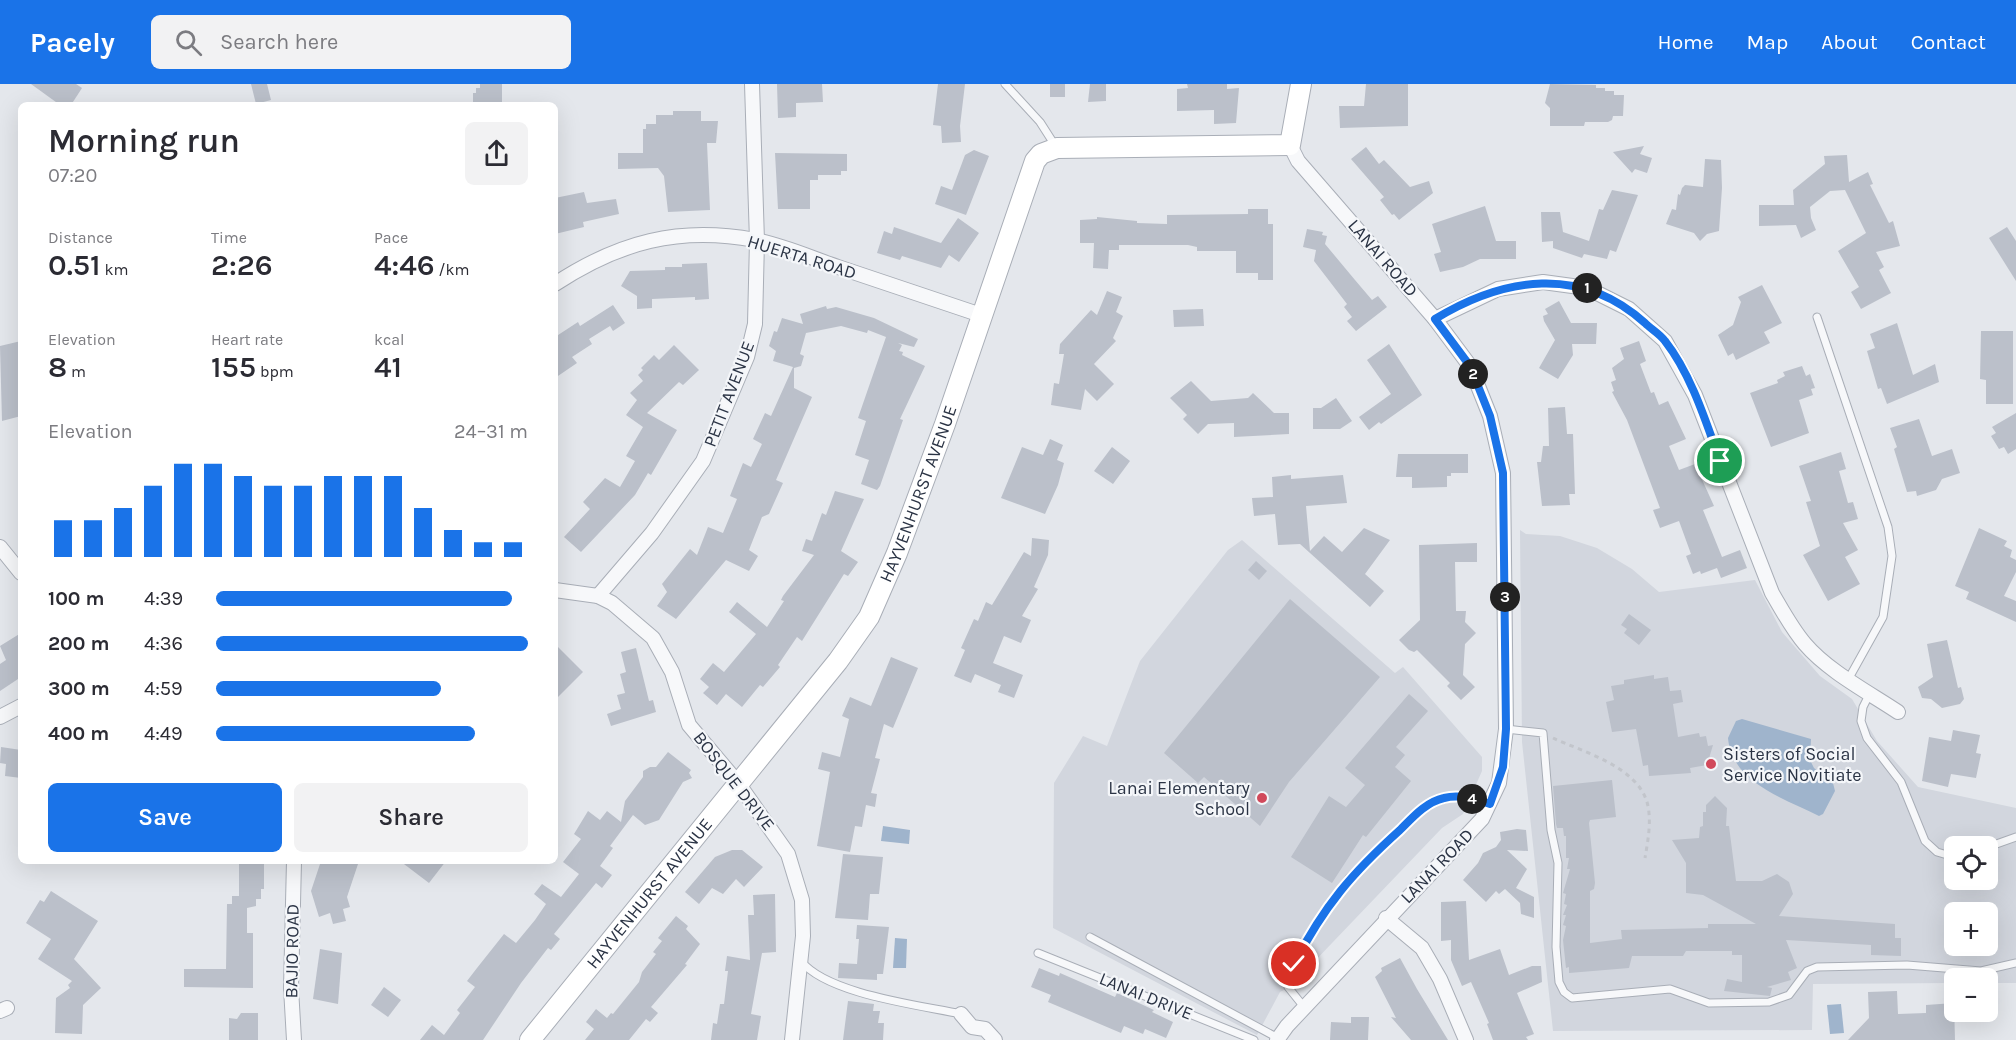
<!DOCTYPE html>
<meta charset="utf-8">
<style>
body{margin:0;font-family:Karla,sans-serif;background:#f2f2f3;color:#2b2b33;height:100vh;display:flex;flex-direction:column;font-size:22px;white-space:nowrap}
*{box-sizing:border-box;margin:0}
p{font-size:20px;color:#7c7c81}
.icon{flex:none;width:33px;height:33px;fill:none;stroke:currentColor;stroke-width:2;stroke-linecap:round;stroke-linejoin:round}
.map{position:relative;flex:1;overflow:hidden}
.side{position:absolute;left:18px;top:18px;width:540px;height:762px;display:flex;flex-direction:column;background:#fff;border-radius:9px;box-shadow:0 6px 24px #0002}
.side>*{flex:none}
.tools{position:absolute;left:1944px;top:752px;display:grid;gap:12px}
.tools a{display:grid;place-items:center;width:54px;height:54px;border-radius:9px;background:#fff;box-shadow:0 6px 24px #0002;font-size:30px}
.pin{position:absolute;display:grid;place-items:center;width:51px;height:51px;color:#fff;margin:-26px;border:3px solid #fff;border-radius:50%;box-shadow:0 2px 6px #0007}
.km{position:absolute;width:30px;height:30px;margin:-15px;border-radius:50%;background:#222;color:#fff;font-size:16px;line-height:30px;text-align:center}
.round{display:grid;place-items:center;flex:none;width:63px;height:63px;border-radius:9px;background:#f2f2f3}
.head{display:flex;align-items:center;justify-content:space-between;height:102px;padding:0 30px}
h1{font-size:33px;font-weight:600;line-height:45px}
.stats{display:grid;grid-template-columns:repeat(3,1fr);gap:9px;height:102px;padding:6px 30px}
.stats div{display:grid;align-content:center}
.stats b{font-size:30px;font-weight:600}
.stats small{font-size:16px;font-weight:400}
.stats p{font-size:16px}
.chart{height:168px;padding:12px 30px}
.chart p{display:flex;justify-content:space-between}
.chart svg{width:100%;height:108px;margin-top:6px;stroke:#1a73e8;stroke-width:6}
.action{display:flex;gap:12px;margin-top:auto;padding:12px 30px}
.action a{flex:1;height:69px;border-radius:9px;background:#1a73e8;color:#fff;font-size:24px;font-weight:600;line-height:69px;text-align:center}
.action a+a{background:#f2f2f3;color:#2b2b33}
ul{padding:0 30px;list-style:none;font-size:20px}
li{display:grid;grid-template-columns:96px 72px 1fr;align-items:center;height:45px}
li i{height:15px;border-radius:8px;background:#1a73e8}
header{display:flex;align-items:center;gap:36px;box-sizing:border-box;height:84px;padding:0 30px;background:#1a73e8;color:#fff}
header strong{font-size:28px}
nav{display:flex;gap:33px;margin-inline-start:auto;font-size:21px}
.search{width:420px;height:54px;background:#f2f2f3;display:flex;align-items:center;gap:15px;box-sizing:border-box;padding:0 21px;border-radius:9px;color:#7c7c81;font-size:22px}
.map>svg:first-child{display:block}
.built{fill:#d2d6de;fill-rule:evenodd}
.water{fill:#9fb4cc}
.building{fill:#bbc0ca}
.lines{fill:none;stroke-linecap:round;stroke-linejoin:round}
.service-casing{stroke:#a9aeb7;stroke-width:9}
.minor-casing{stroke:#a9aeb7;stroke-width:16}
.secondary-casing{stroke:#a9aeb7;stroke-width:22}
.path{stroke:#c2c5cb;stroke-width:3;stroke-dasharray:4.5 4.5;stroke-linecap:butt}
.service{stroke:#f7f8fa;stroke-width:7}
.minor{stroke:#f7f8fa;stroke-width:14}
.secondary{stroke:#fff;stroke-width:20}
.route-casing{stroke:#fff;stroke-width:12}
.route{stroke:#1a73e8;stroke-width:8}
.poi-dot{fill:#d1495b;stroke:#f4f6f9;stroke-width:2}
.labels{text-anchor:middle;dominant-baseline:central;stroke-width:4.5;stroke-linejoin:round;paint-order:stroke}
.street-label{font-size:18px;fill:#2b3445;stroke:#f4f6f9}
.poi-label{font-size:18px;fill:#2b3445;stroke:#f4f6f9;text-anchor:start}
</style>
<header>
<strong>Pacely</strong>
<div class="search"><svg class="icon" aria-label="search" viewBox="0 0 24 24"><circle cx="10" cy="10" r="6"/><path d="M15 15l6 6"/></svg>Search here</div>
<nav><a>Home</a><a>Map</a><a>About</a><a>Contact</a></nav>
</header>
<div class="map">
<svg width="2016" height="956" viewBox="0 0 2016 956">
<rect width="100%" height="100%" fill="#e4e7ec"/>
<g class="built">
<path d="M1520,446L1526,450L1560,452L1597,464L1632,485L1659,508L1755,496L1782,548L1820,592L1852,615L1877,657L1918,703L2016,724V899H1988V894H1954V899L1813,900L1812,946L1553,947L1522,658ZM1954,762H1988V795H1954ZM1954,828H1988V861H1954Z"/>
<path d="M1242,456L1395,589L1403,583L1482,673V687L1463,730L1442,744L1311,881L1297,899L1280,908L1257,951L1053,844L1054,699L1083,652L1107,662L1140,577L1228,466Z"/>
</g>
<g class="water">
<path d="M1742,635L1811,655L1810,676L1814,684L1833,699L1835,707L1823,730L1819,732C1784,714 1732,699 1728,654L1736,637Z"/>
<path d="M883,742L910,746L909,760L881,757Z"/>
<path d="M895,854L907,855L906,884H893Z"/>
<path d="M1841,920L1844,949L1830,950L1827,921Z"/>
</g>
<g class="building">
<path d="M31,0H76L82,4L71,21H60Z"/>
<path d="M251,0H267L271,16L256,20Z"/>
<path d="M480,0H502V21H473V9H476V4H480Z"/>
<path d="M777,0H822L823,18L796,19V33L778,34Z"/>
<path d="M938,0H965L960,42L961,58L942,59L941,42L933,41Z"/>
<rect x="1050" y="0" width="15" height="13"/>
<path d="M1090,0H1106V17L1088,18Z"/>
<path d="M1187,0H1227V5L1239,4L1236,39L1214,40V26L1177,27V5L1188,4Z"/>
<path d="M1366,0H1408V42L1340,44L1339,22H1364Z"/>
<path d="M1550,0L1596,1V4H1605V7H1614V11H1624L1623,32H1613L1612,36L1608,38H1585L1584,42H1550V24L1545,19Z"/>
<path d="M673,27H701V37H718L716,59H707L710,126L668,128L664,92L658,84L618,85V69H643V45H646V40H656V31H673Z"/>
<path d="M1644,62L1640,70L1652,74L1647,89L1635,85L1632,89L1613,68Z"/>
<path d="M1366,63L1379,80L1384,76L1410,103L1429,97L1433,109L1399,136L1394,130L1392,131L1380,116L1384,113L1351,75Z"/>
<path d="M974,66L989,72L966,131L935,120L941,102L952,106L965,71Z"/>
<path d="M775,69L847,70V87H841V91H818V96H810V125H778Z"/>
<path d="M1847,71L1849,98L1868,88L1873,100L1870,101L1889,139L1893,137L1900,162L1876,168L1884,183L1879,186L1891,209L1861,225L1851,208L1859,203L1838,167L1866,149L1845,106L1830,107L1810,123L1811,134L1816,146L1801,154L1796,141L1759,142V121H1794L1793,106L1825,80L1824,72Z"/>
<path d="M1705,75L1721,76L1722,104L1719,147L1707,150L1700,157L1694,149L1666,140L1672,125L1676,126L1678,110L1680,111L1682,104L1685,101L1703,103Z"/>
<path d="M1612,106L1638,111L1616,168L1610,166L1607,175L1584,170L1582,174L1553,164V157L1542,158L1541,128H1560L1563,148L1589,157L1599,125L1603,126Z"/>
<path d="M584,108L587,119L616,115L619,130L583,138L584,143L555,150V114Z"/>
<path d="M1485,122L1496,157H1516V175H1480L1463,183L1440,188L1434,170L1441,168L1432,140Z"/>
<path d="M1248,125H1268V140H1273V196H1258V189H1236V167H1197V163L1188,161H1119V166H1109L1108,185L1093,184L1094,159H1080V136L1097,135V133L1137,137V139L1167,140V131L1248,130Z"/>
<path d="M958,134L979,149L959,178L949,171L941,184L902,172L900,176L877,169L884,147L892,150L894,143L941,159Z"/>
<path d="M2007,143L2016,157V197L1989,154Z"/>
<path d="M1307,145L1323,148L1322,151L1327,152L1325,160L1355,196L1372,216L1378,212L1387,223L1356,247L1347,237L1352,233L1344,223L1347,220L1314,177L1316,166L1303,163Z"/>
<path d="M707,179L709,215L695,216V213L652,215V224L637,225V212L621,202L630,187L665,186V183H682V180Z"/>
<path d="M1762,201L1782,239L1764,248L1770,259L1736,276L1733,269L1728,272L1718,251L1733,241L1741,218L1738,213Z"/>
<path d="M1107,207L1122,213L1116,228L1123,232L1113,254L1116,257L1094,280L1114,300L1097,317L1085,305L1081,326L1051,321L1054,299L1059,300L1064,270H1059L1060,260L1091,226L1097,231Z"/>
<path d="M1559,217L1571,239H1597L1596,260H1572L1573,271L1558,295L1539,284L1555,256L1544,237L1543,232L1548,230L1545,225Z"/>
<path d="M613,221L625,239L613,247L610,242L589,255L592,260L572,273L577,279L555,294V253L578,238L580,242Z"/>
<path d="M826,222L827,225L836,223L874,234L918,255L914,263L898,259L902,261L899,267L903,268L902,271L925,282L900,335L903,336L880,402L877,406L861,400L869,376L855,371L866,337L858,334L886,253L868,246L867,249L841,242L806,249L800,270L804,272L801,282L794,284V304L812,313L776,396L783,399L769,430L762,433L749,466L758,472L749,487L726,476L676,535L657,522L667,508L662,500L690,465L697,471L708,443L723,449L737,415L730,412L743,379L751,383L762,360L753,355L765,329L771,332L793,283L773,277L776,267L769,262L774,247L777,248L782,234L803,240L800,230Z"/>
<path d="M1203,225L1204,242L1174,243L1173,226Z"/>
<path d="M1897,239L1913,291L1935,280L1939,298L1887,320L1881,304L1878,305L1867,267L1875,264L1870,250Z"/>
<path d="M1981,247H2013V320H1986V296L1980,295Z"/>
<path d="M21,257V332L2,337L0,262Z"/>
<path d="M1639,257L1646,277L1640,280L1651,309L1654,308L1659,321L1668,317L1686,355L1669,362L1679,386L1695,380L1714,422L1703,426L1722,473L1740,466L1747,484L1721,494L1717,484L1701,490L1700,487L1693,490L1686,472L1691,470L1679,437L1660,444L1653,426L1660,424L1627,336L1612,308L1614,307L1611,298L1616,296L1612,284L1624,275L1620,264Z"/>
<path d="M1389,260L1422,311L1381,340L1379,338L1369,346L1359,333L1391,310L1367,276Z"/>
<path d="M674,261L699,286L683,301L679,298L647,329L677,346L651,391L648,389L635,411L581,468L564,453L590,425L583,418L605,394L620,403L635,377L626,372L643,343L626,331L637,316L630,309L643,297L638,291L643,286L641,284L654,271L659,276Z"/>
<path d="M1802,282L1806,292L1810,290L1815,304L1811,305L1813,311L1799,316L1809,349L1771,363L1750,309L1778,299L1777,296L1785,292L1783,288Z"/>
<path d="M1191,297L1211,317L1248,314L1253,309L1274,329H1289V350L1234,353V339L1208,340L1198,350L1183,335L1187,331L1170,314Z"/>
<path d="M1336,314L1352,337L1340,345H1313V324H1321Z"/>
<path d="M1565,323L1567,350H1573L1575,410H1569L1570,421L1542,422L1537,378H1541L1543,362H1549L1548,324Z"/>
<path d="M2016,329V365L2008,370L2004,363L1999,365L1991,352L1996,349L1992,343Z"/>
<path d="M1919,335L1932,372L1952,365L1960,389L1942,395L1936,406L1917,412L1916,407L1907,408L1894,365L1897,363L1890,344Z"/>
<path d="M1050,355L1063,361L1057,376L1064,379L1058,401L1045,430L1001,414L1022,363L1043,371Z"/>
<path d="M1112,363L1130,377L1113,400L1094,387Z"/>
<path d="M1841,368L1846,385L1839,387L1848,419L1853,418L1858,435L1843,439L1858,466L1845,473L1860,500L1828,517L1803,471L1820,462L1806,418L1811,417L1799,382Z"/>
<path d="M1398,370H1468V389H1451V392H1447V403L1412,404V393H1396Z"/>
<path d="M1291,391V395L1343,391L1347,419L1306,422L1310,467L1324,452L1342,468L1364,444L1390,456L1365,490L1384,507L1370,523L1300,460L1278,461L1275,430L1254,432L1252,414L1273,413L1272,393Z"/>
<path d="M835,407L864,415L841,467L858,478L848,492L844,490L802,557L797,553L778,581L780,583L763,603L760,601L742,623L726,610L717,621L703,609L709,603L700,595L713,579L724,588L756,550L729,528L737,518L767,543L784,517L781,516L783,512L814,471L802,467L806,455L812,457L822,429L826,431Z"/>
<path d="M1979,444L2007,457L2004,462L2012,466L2010,473L2016,476V488L2004,512L2016,517V538L1966,515L1969,508L1955,502Z"/>
<path d="M1032,454L1049,456L1048,471L1034,503L1038,505L1022,532L1031,536L1021,559L1004,552L993,579L1023,591L1014,614L998,608L1001,601L975,590L971,599L954,592L965,566L961,564L974,535L978,537L986,518L992,521L1024,468L1031,472Z"/>
<path d="M1477,459V478H1455L1456,527H1466L1465,538L1476,549L1465,560L1463,591L1475,603L1461,616L1447,602L1450,599L1417,566L1414,568L1409,566L1399,556L1420,536L1419,461Z"/>
<path d="M1256,477L1267,487L1259,496L1248,486Z"/>
<path d="M1290,515L1380,593L1289,698L1260,742L1204,693L1198,699L1164,669Z"/>
<path d="M1629,530L1651,546L1639,561L1624,549L1627,545L1621,541Z"/>
<path d="M21,549V593L0,607V580L6,576L0,562Z"/>
<path d="M1947,556L1958,604L1961,603L1964,615L1960,620L1942,624L1931,615L1922,614L1918,603L1933,593L1927,560Z"/>
<path d="M555,560L583,588L555,616Z"/>
<path d="M636,564L649,617L653,616L656,628L611,642L607,630L621,625L617,611L625,609L620,590L626,588L621,568Z"/>
<path d="M891,573L918,584L893,644L884,640L875,674L880,675L871,709L877,710L875,723L866,721L862,743L855,742L850,768L817,762L830,688L818,685L822,668L840,673L849,635L842,632L850,613L871,622Z"/>
<path d="M1654,591V595L1668,593L1670,607L1681,606L1683,618L1673,620L1678,653L1699,649L1700,653L1706,652L1708,662L1713,661L1707,681L1690,684L1691,689L1649,692L1648,681L1643,682L1636,645L1612,648L1606,618L1614,616L1611,602L1624,600V596Z"/>
<path d="M1409,610L1428,627L1396,663L1405,671L1395,683L1411,697L1366,753L1363,751L1332,799L1291,773L1329,712L1346,723L1365,701L1345,684Z"/>
<path d="M1953,646L1980,651L1976,669L1981,670L1976,694L1951,690L1948,703L1922,697L1929,653L1951,657Z"/>
<path d="M1,663L21,666V694L5,692L6,680L0,679Z"/>
<path d="M668,668L691,686L689,689L692,694L683,698L659,736L645,741L633,731L610,762L613,764L600,782L612,791L602,804L596,799L554,850L560,855L551,866L548,864L521,899L483,956H420L432,941L444,951L460,929L457,926L475,903L467,897L477,884L504,850L516,859L535,836L546,820L534,810L542,800L561,813L579,790L563,778L581,755L574,750L588,727L600,736L607,727L621,738L625,717L643,693V687L650,683H656Z"/>
<path d="M1612,696L1616,733L1590,736L1589,739L1595,799L1594,805L1590,807V859L1622,855L1621,846L1708,844V840H1756L1703,811L1686,809V779L1672,756L1699,754L1700,743L1703,742V728H1706V721L1715,712L1727,724L1726,742H1729L1736,797H1762L1777,790L1789,798L1793,810L1779,832L1895,840V854H1901V872L1871,871V861L1786,856L1797,884L1788,888L1791,896L1767,903L1772,904L1770,912L1724,907L1727,895L1742,898V871H1732V867H1686L1683,872H1632L1629,884L1569,889V883L1566,884L1563,856L1566,842L1563,841L1566,831H1563L1567,821L1564,820L1566,810L1563,809L1570,785H1567L1569,774H1566V752H1564L1563,744H1557L1556,740L1553,702Z"/>
<path d="M1517,745L1526,746L1528,767L1507,766L1527,785L1516,804L1534,813V834L1521,830L1520,819L1505,805L1499,810L1496,807L1486,818L1463,796L1478,779L1483,769L1496,763L1501,756L1500,748Z"/>
<path d="M732,766H742L763,783L744,803L736,795L723,810L712,804L699,820L685,808L715,773Z"/>
<path d="M843,770L883,773L879,810H870L868,836L835,834Z"/>
<path d="M239,777H264V805H261V815H256V822L247,824V849H253V904L184,903V885H226L227,820H232V812H239Z"/>
<path d="M321,777H359L347,813L350,823L343,825L346,837L333,840L330,829L319,833L311,807Z"/>
<path d="M400,777H446L429,799Z"/>
<path d="M51,807L98,837L74,875L101,904L83,921L82,950L55,949L56,914L70,904L68,901L72,897L38,875L51,855L26,839L40,816L44,818Z"/>
<path d="M775,810L776,868L762,869L751,930L761,932L757,956H711L713,939L717,940L720,920H724L728,887H725L727,872L750,876L748,831H754L753,811Z"/>
<path d="M1466,817L1469,876L1500,865L1509,891L1532,882H1541L1542,898L1517,909L1534,950L1526,953L1528,956H1493L1487,940L1489,939L1471,898L1462,902L1451,876V856L1441,857V818Z"/>
<path d="M676,832L688,842L686,845L700,860L685,880L687,881L651,923L658,929L650,938L646,935L629,956H585L594,945L586,938L596,925L607,934L611,929L613,930L639,898L642,888L656,870L653,868L662,857L658,854Z"/>
<path d="M857,841L889,843L883,890H877V896L838,894L839,879L857,880L859,855H856Z"/>
<path d="M320,865L342,869L338,920L313,915Z"/>
<path d="M1400,874L1417,905L1448,956H1411L1391,933L1396,934L1375,893L1382,887L1381,884Z"/>
<path d="M1039,884L1059,892L1060,889L1115,913L1117,909L1154,926L1152,928L1173,938L1166,954L1145,945L1143,950L1124,942L1121,949L1048,918L1051,911L1031,903Z"/>
<path d="M384,903L401,916L388,933L371,921Z"/>
<path d="M1897,907L1898,930L1926,929V921L1954,919L1955,956H1848L1869,934L1868,908Z"/>
<path d="M848,917L874,920L873,927H880L878,939H884L883,956H843Z"/>
<path d="M241,929H258V956H229V934L237,935Z"/>
<path d="M1351,933H1369L1368,956H1330L1331,938L1351,939Z"/>
</g>
<g class="lines">
<g class="service-casing">
<g id="service">
<path d="M1005,0L1040,38L1056,63"/>
<path d="M1817,233L1888,443L1892,472L1883,533L1849,594"/>
<path d="M1870,609L1863,623L1861,637L1867,654L1901,698L1925,757L1937,768L1954,773"/>
<path d="M1506,645L1543,649L1551,746L1558,779L1556,863L1559,898L1564,908L1572,914L1670,905L1709,919L1769,918L1789,911L1807,887L1817,883L1907,881L1981,887L2016,879"/>
<path d="M1988,763L2016,753"/>
<path d="M1090,853L1278,954"/>
<path d="M1038,869L1254,956"/>
<path d="M801,877C827,910 919,921 961,930"/>
<path d="M1304,923L1288,903L1287,894L1310,850L1349,794L1428,720L1455,712L1489,720"/>
</g>
</g>
<g class="minor-casing">
<g id="minor">
<path d="M555,200C619,158 678,142 755,156C783,161 811,174 838,183C885,199 933,215 981,231"/>
<path d="M1435,235L1498,205L1543,198L1587,204L1629,225L1665,257L1695,311L1772,509C1782,526 1792,545 1805,560C1828,587 1868,608 1898,628"/>
<path d="M0,463L21,489"/>
<path d="M555,506L598,512L612,519L653,554L672,588L689,641L738,699L788,770L802,816L803,852L792,956"/>
<path d="M598,512L652,449L703,377L747,273L755,240L757,157L752,0"/>
<path d="M0,633L21,622"/>
<path d="M294,777L291,904L294,956"/>
<path d="M1386,834L1422,864L1440,895L1466,956"/>
<path d="M0,927L7,924"/>
<path d="M961,930L972,943L985,945L995,956"/>
<path d="M1277,956L1287,942L1482,735L1499,699L1506,645L1503,389L1490,332L1470,282L1435,235L1298,77L1290,61"/>
</g>
</g>
<g class="secondary-casing">
<g id="secondary">
<path id="s1" d="M530,956L838,577L869,533L897,469L945,340L1035,77L1041,70L1057,64L1290,61L1301,0"/>
</g>
</g>
<path class="path" d="M1553,654C1583,668 1636,682 1647,718C1652,736 1648,756 1645,774"/>
<use href="#service" class="service"/>
<use href="#minor" class="minor"/>
<use href="#secondary" class="secondary"/>
</g>
<g class="lines">
<g class="route-casing">
<path id="route" d="M1294,880C1324,822 1352,789 1400,746C1413,733 1426,718 1444,714C1460,710 1475,715 1490,720L1503,683L1506,645L1503,389L1490,332L1470,282L1435,235C1504,193 1581,181 1645,239C1651,245 1660,250 1665,257C1691,290 1706,338 1720,377"/>
</g>
<use href="#route" class="route"/>
</g>
<g class="poi-dot">
<circle cx="1711" cy="680" r="6"/>
<circle cx="1262" cy="714" r="6"/>
</g>
<g class="labels">
<g class="street-label">
<text transform="translate(802 173) rotate(17)">HUERTA ROAD</text>
<text transform="translate(1383 174) rotate(49)">LANAI ROAD</text>
<text transform="translate(729 310) rotate(-69)">PETIT AVENUE</text>
<text stroke="none"><textPath href="#s1" startOffset="675">HAYVENHURST AVENUE</textPath></text>
<text transform="translate(734 697) rotate(52)">BOSQUE DRIVE</text>
<text transform="translate(1437 782) rotate(-46)">LANAI ROAD</text>
<text stroke="none"><textPath href="#s1" startOffset="189">HAYVENHURST AVENUE</textPath></text>
<text transform="translate(292 867) rotate(-89)">BAJIO ROAD</text>
<text transform="translate(1146 912) rotate(22)">LANAI DRIVE</text>
</g>
<g class="poi-label">
<text x="1723" y="670">Sisters of Social<tspan x="1723" dy="21">Service Novitiate</tspan></text>
<text x="1250" y="704" text-anchor="end">Lanai Elementary<tspan x="1250" dy="21">School</tspan></text>
</g>
</g>
</svg>
<div class="tools">
<a><svg class="icon" aria-label="locate" viewBox="0 0 24 24"><circle cx="12" cy="12" r="6"/><path d="M12 2v4M12 18v4M2 12h4M18 12h4"/></svg></a>
<a>+</a>
<a>−</a>
</div>
<div class="pin" style="left:1720px;top:377px;background:#1e9e55"><svg class="icon" aria-label="arrive" viewBox="0 0 24 24"><path d="M6 21V4h12l-3 4 3 4H6"/></svg></div>
<div class="pin" style="left:1294px;top:880px;background:#d93025"><svg class="icon" aria-label="check" viewBox="0 0 24 24"><path d="M5 12l5 5 9-10"/></svg></div>
<b class="km" style="left:1587px;top:204px">1</b>
<b class="km" style="left:1473px;top:290px">2</b>
<b class="km" style="left:1505px;top:513px">3</b>
<b class="km" style="left:1472px;top:715px">4</b>
<section class="side">
<div class="head"><div><h1>Morning run</h1><p>07:20</p></div><a class="round"><svg class="icon" aria-label="share" viewBox="0 0 24 24"><path d="M12 15V3M7 8l5-5 5 5M5 13v7h14v-7"/></svg></a></div>
<div class="stats">
<div><p>Distance</p><b>0.51<small> km</small></b></div>
<div><p>Time</p><b>2:26</b></div>
<div><p>Pace</p><b>4:46<small> /km</small></b></div>
</div>
<div class="stats">
<div><p>Elevation</p><b>8<small> m</small></b></div>
<div><p>Heart rate</p><b>155<small> bpm</small></b></div>
<div><p>kcal</p><b>41</b></div>
</div>
<div class="chart"><p><span>Elevation</span>24–31 m</p>
<svg viewBox="0 0 160 44" preserveAspectRatio="none"><path d="M5 44V29M15 44V29M25 44V24M35 44V15M45 44V6M55 44V6M65 44V11M75 44V15M85 44V15M95 44V11M105 44V11M115 44V11M125 44V24M135 44V33M145 44V38M155 44V38"/></svg>
</div>
<ul>
<li><b>100 m</b>4:39<i style="width:95%"></i></li>
<li><b>200 m</b>4:36<i style="width:100%"></i></li>
<li><b>300 m</b>4:59<i style="width:72%"></i></li>
<li><b>400 m</b>4:49<i style="width:83%"></i></li>
</ul>
<div class="action"><a>Save</a><a>Share</a></div>
</section>
</div>
